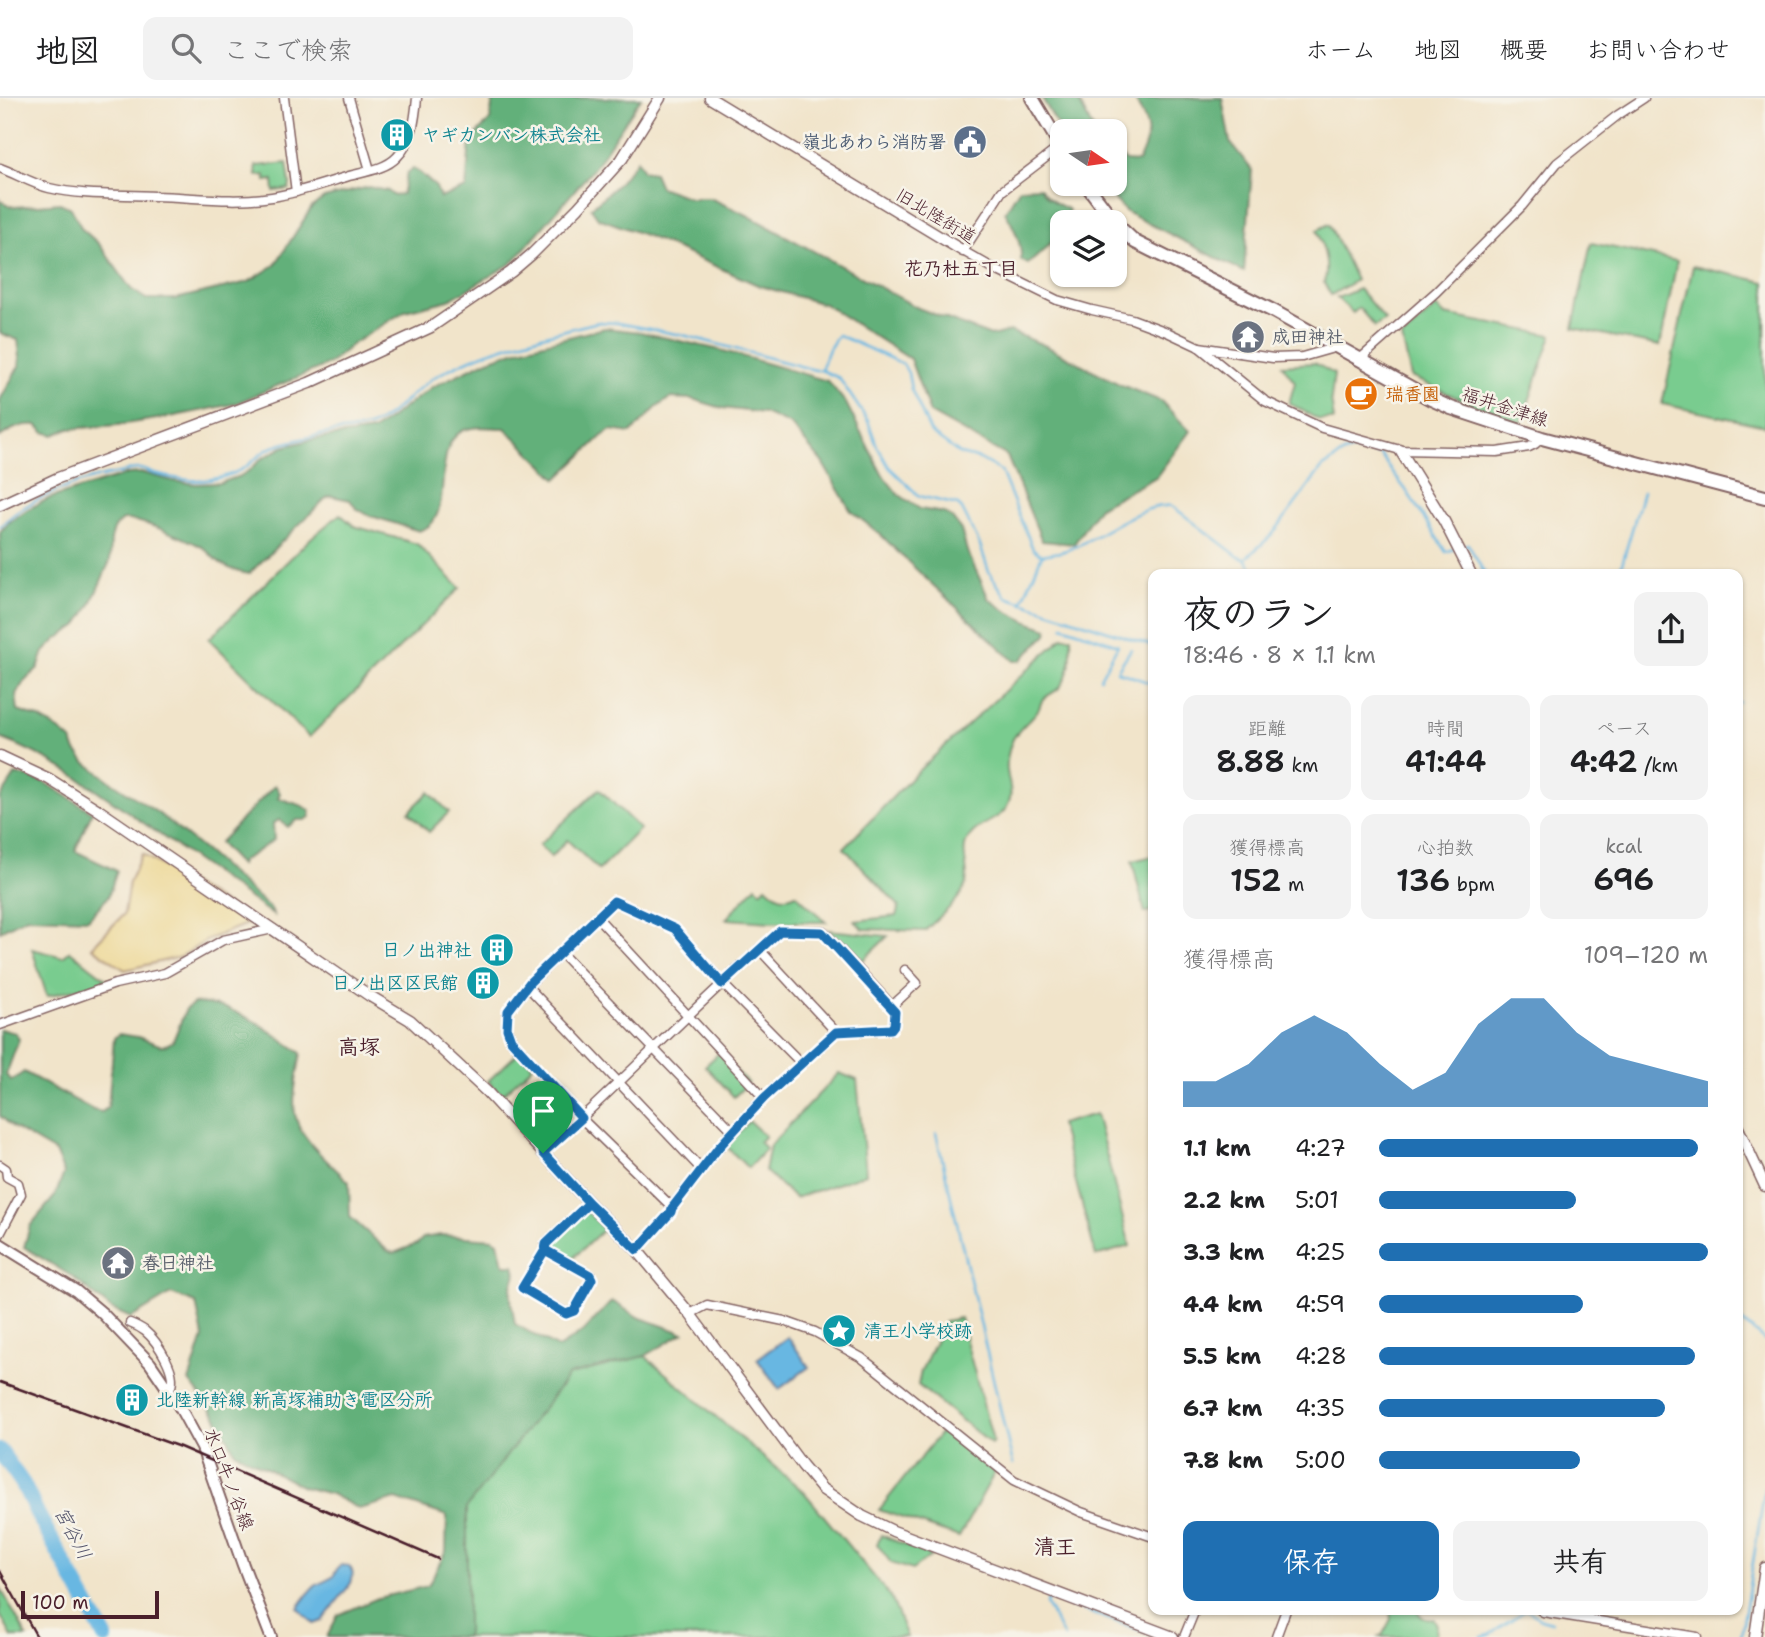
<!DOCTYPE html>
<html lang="ja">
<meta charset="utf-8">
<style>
body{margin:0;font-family:"Shantell Sans","Klee One",sans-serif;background:#f2f2f2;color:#202124;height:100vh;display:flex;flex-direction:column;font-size:26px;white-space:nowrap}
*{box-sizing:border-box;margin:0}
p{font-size:23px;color:#757577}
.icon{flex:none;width:38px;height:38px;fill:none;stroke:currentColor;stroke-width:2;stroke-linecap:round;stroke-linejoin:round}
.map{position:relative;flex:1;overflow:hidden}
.details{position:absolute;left:1148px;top:471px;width:595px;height:1046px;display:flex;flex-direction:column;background:#fff;border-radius:14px;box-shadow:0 2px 5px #0004}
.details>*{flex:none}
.needle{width:46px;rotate:103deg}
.fabs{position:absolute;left:1050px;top:21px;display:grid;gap:14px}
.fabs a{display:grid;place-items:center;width:77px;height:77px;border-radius:14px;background:#fff;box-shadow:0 2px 5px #0004;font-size:35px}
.scale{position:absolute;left:21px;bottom:18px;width:138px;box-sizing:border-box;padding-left:7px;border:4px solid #4a1f2b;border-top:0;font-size:19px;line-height:24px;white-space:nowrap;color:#4a1f2b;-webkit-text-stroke:5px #f7f3e8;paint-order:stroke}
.pin{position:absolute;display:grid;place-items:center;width:60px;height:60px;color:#fff;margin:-72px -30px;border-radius:50% 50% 50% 0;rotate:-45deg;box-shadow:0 0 7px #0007}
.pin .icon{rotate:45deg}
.round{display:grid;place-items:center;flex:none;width:74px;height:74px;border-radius:14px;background:#f2f2f2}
.head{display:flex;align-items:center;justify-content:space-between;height:119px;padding:0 35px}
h1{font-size:38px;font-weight:600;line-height:52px}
.figures{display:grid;grid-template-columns:repeat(3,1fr);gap:10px;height:119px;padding:7px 35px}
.figures div{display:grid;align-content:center;border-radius:14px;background:#f2f2f2;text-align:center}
.figures b{font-size:30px;font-weight:600}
.figures small{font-size:19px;font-weight:400}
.figures p{font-size:19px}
.chart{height:196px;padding:14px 35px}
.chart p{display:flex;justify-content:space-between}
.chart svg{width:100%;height:126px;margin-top:7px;fill:#1f6fb2;opacity:.7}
.cta{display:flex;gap:14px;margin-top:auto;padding:14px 35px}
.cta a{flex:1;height:80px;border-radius:14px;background:#1f6fb2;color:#fff;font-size:28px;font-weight:600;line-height:80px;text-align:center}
.cta a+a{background:#f2f2f2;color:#202124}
ul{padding:0 35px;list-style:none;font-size:23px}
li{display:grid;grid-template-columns:112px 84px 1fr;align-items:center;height:52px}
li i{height:18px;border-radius:9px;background:#1f6fb2}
header{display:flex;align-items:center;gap:42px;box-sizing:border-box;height:98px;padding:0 35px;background:#fff;border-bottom:2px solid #e0e0e0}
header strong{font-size:33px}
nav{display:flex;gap:38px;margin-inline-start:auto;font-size:24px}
.search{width:490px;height:63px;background:#f2f2f2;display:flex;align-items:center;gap:18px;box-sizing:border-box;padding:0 24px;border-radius:14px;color:#757577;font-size:26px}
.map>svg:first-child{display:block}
.green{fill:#79cc8f;stroke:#62765d;stroke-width:2}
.forest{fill:#62b07a;stroke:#566852;stroke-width:2}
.sand{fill:#eeda9e;stroke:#9c7c64;stroke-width:2}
.water{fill:#67b7e2;stroke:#586b86;stroke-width:2}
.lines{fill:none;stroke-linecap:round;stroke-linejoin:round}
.stream{stroke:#67b7e2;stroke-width:2.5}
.river{stroke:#67b7e2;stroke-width:16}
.minor-casing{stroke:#846463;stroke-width:11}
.tertiary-casing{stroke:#846463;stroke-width:13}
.secondary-casing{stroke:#846463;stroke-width:14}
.primary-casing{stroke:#846463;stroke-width:16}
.minor{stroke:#fff;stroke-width:8}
.tertiary{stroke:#fff;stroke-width:10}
.secondary{stroke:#fff;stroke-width:10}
.primary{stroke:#fff;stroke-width:12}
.rail{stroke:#4a1f2b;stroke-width:2.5}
.route-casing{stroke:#fff;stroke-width:14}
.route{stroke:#1f6fb2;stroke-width:9}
.labels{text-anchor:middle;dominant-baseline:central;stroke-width:5;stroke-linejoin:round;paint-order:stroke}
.culture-label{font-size:18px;font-weight:bold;fill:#0d838f;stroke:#f7f3e8;text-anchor:start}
.service-label{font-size:18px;font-weight:bold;fill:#4e5e75;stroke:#f7f3e8;text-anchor:end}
.street-label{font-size:18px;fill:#4a1f2b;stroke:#f7f3e8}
.worship-label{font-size:18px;font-weight:bold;fill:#5b616d;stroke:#f7f3e8;text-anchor:start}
.food-label{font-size:18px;font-weight:bold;fill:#c56008;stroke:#f7f3e8;text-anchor:start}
.neighbourhood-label{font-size:19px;font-weight:bold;fill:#4a1f2b;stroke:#f7f3e8}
.water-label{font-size:19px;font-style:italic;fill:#54546b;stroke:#f7f3e8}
.quarter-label{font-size:21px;font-weight:bold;fill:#4a1f2b;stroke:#f7f3e8}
</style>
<header>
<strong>地図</strong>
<div class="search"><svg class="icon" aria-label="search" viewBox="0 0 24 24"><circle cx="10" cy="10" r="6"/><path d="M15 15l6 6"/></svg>ここで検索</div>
<nav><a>ホーム</a><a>地図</a><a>概要</a><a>お問い合わせ</a></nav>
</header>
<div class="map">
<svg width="1765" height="1539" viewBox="0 0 1765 1539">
<rect width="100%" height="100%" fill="#f7f3e8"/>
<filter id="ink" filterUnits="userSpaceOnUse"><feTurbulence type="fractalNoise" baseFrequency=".0143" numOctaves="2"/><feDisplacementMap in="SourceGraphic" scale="14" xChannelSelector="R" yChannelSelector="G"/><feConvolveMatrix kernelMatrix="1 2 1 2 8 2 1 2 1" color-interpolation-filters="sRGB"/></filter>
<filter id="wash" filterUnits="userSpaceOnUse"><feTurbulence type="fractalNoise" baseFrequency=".00686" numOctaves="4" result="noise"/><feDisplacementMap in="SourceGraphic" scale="28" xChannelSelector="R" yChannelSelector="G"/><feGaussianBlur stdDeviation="1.57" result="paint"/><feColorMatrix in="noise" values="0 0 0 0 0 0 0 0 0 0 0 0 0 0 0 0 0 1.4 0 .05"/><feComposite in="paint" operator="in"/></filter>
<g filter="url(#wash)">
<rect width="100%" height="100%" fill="#f1e4ca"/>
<g class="green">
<path d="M287,65L290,86L289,91L274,93L273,82L266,83L265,77L257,78L256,68Z"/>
<path d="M1329,126L1356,182L1331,197L1324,185C1330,167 1323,149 1317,132Z"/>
<path d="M1591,145L1677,163L1660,248L1573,230Z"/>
<path d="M1693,168L1765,184V328L1662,306Z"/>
<path d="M1359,191L1385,222L1375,229L1359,210L1353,215L1337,200Z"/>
<path d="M1436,209L1445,217L1552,237L1521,326L1462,302L1411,279L1402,240Z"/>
<path d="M1315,265L1334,276L1331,301L1334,322H1319L1289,305L1295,284L1282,267Z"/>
<path d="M340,416L354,428L417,446L460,490L309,639L209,541L311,440Z"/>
<path d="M1063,539H1071C1072,556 1071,576 1059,590C1054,595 1046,597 1042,603C1040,606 1040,610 1038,612C1031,622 1019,630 1013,641C1009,649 1006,663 1007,672C1008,683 1013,693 1009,704C1003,723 980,723 970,738C958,752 970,769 966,785C962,802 937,820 925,833L863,831L855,823L896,818L899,808L844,750L917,674Z"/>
<path d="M599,691L640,731L599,772L567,742L551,759L539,747Z"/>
<path d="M429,694L449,714L429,734L409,714Z"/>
<path d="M1153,758V812L1145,815L1132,763Z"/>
<path d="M756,788L761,793L766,788C775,797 783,803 796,796L826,824H770L726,821Z"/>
<path d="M828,832L888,838L859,866Z"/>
<path d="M32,851L63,859L70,853L109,883L47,898Z"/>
<path d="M519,954L533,968L502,997L488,983Z"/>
<path d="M719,955L748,985L734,999L705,968Z"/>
<path d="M839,975L857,982L866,1076L795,1100L765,1073L770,1047Z"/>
<path d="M1096,1016L1130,1148L1096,1158L1060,1026Z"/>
<path d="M749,1023L765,1038L759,1044L766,1051L748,1070L726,1048Z"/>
<path d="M585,1114L589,1115L604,1131L570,1163L552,1153V1145Z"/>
<path d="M960,1220L993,1343L991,1346L918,1287L921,1273L945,1223Z"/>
<path d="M645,1258L804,1394L891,1499L907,1539H465L467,1535L466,1409L569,1277Z"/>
<path d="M941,1334L995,1374L959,1439L879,1412Z"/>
<path d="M881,1437L931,1458L912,1472L891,1465L877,1446Z"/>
<path d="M0,1489L27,1539H12L0,1517Z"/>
<path d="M1390,1512H1417C1421,1520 1425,1522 1434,1521L1437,1527L1436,1539H1379L1383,1536L1391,1521Z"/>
</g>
<g class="forest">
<path d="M493,0H641L594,70L512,165L449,202L405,213L354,245L329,266L234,306L170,319L118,327L68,331L54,337L44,334L37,327C21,326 13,330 0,339V302L19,268L20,260L18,242L0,235V101L6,107L15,109L60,105L71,110L82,131L99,146L131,191L146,201H175L248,184L275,167L312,109L324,100L369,89L388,93L394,98L402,96L407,75L413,71L420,75L436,89L440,100L466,90L470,43L490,22Z"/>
<path d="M1042,0H1077L1094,33H1062V35Z"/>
<path d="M1134,0H1222L1230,44L1252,72L1244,174L1126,114L1101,86H1115V53L1126,63L1138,64C1153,32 1149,30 1134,0Z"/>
<path d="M637,62L643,73L654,75L660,89L690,100H710L747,117L918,210L991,238L1010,233L1046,248L1119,286L1161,303L1190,333L1156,379L1099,409L1074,446L1042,443L1007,358L930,315L910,261L824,206L760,188L650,139L598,120L591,110L617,87Z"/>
<path d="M1040,89C1046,101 1057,105 1069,112C1056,139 1053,146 1028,166L1021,162C1022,146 1013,127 1005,114L1020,90Z"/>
<path d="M605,230L640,234L720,252L828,283L846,305L882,376L898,396L920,411L944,415L952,420L961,432L967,453L989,501L1008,514L1030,525L1048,531L1047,536L1020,563H1014L903,459L881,437L851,413L822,364L791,327L764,315L722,310L692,301L670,300L656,310L631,335L611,332L601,339L557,381L505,330C492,330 473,327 462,333C432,349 453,407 429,428C426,430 423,431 419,433L368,417L356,410L350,402L331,398L326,400L249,476C236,474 224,469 214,460C210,456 207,452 202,449C189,442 138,420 124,422C121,423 117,426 115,428L111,441L110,463L90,508L77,528L57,541L44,554L38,570L24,584L16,596L18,613L39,620L59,632L71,642L76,653L85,664L110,683L158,715L205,753L271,811L273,817C229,786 186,755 142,724C97,692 52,659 0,640V434L8,425L28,411L50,400L128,376L143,375L173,383L196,386L220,385L240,378L250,372L261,361L283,349L314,341L373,333L432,289L488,262L520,251Z"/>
<path d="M16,676L44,684L92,714L75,753L117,773L108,799L88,821L27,819L0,833V700Z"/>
<path d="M275,687L280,695L278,700L300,707L310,712V719L305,722H297L288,729L279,722L273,725L274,742C265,747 249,760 242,762L240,767L219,745Z"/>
<path d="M194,905C235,905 269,932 301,955C298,974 292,996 295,1016C299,1041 331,1066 349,1084L350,1119L388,1153L394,1155L417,1146L423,1140L441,1137L493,1141L498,1144L502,1162L504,1167H514C518,1180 514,1179 511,1190C509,1198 514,1217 515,1226L558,1250L584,1233L612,1203L638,1219L683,1235L645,1258L569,1277L467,1409V1535L465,1539H327L338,1517L378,1500L428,1488L446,1453L447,1418L396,1401L359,1411L331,1396L303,1389L235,1354L216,1318L189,1283L203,1239L196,1205L171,1196L131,1220L111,1211L71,1178L24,1149L30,1128L55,1098L64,1075L55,1054L14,1030L0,1018V931L16,935L19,941L6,977L11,983L24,974L93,1012L102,1014L108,1009L114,940L119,936L138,939L162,948L168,946L173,943L186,911Z"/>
</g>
<path class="sand" d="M142,756L254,823L209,841L180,859L125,872L92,849L124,816L129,784Z"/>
<g class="water">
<path d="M788,1239L809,1269L779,1291L757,1261Z"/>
<path d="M341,1467L349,1468C354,1474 353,1478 351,1485L322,1523L314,1526L298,1510L307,1497L315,1488L333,1479L337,1471Z"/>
</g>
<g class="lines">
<g class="stream">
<path d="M821,272L839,280L868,323L877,348L889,369L919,398L958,407L962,411L980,447L989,474L1006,499L1153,548"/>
<path d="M0,429C28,399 80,382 119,375C125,374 134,370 140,371C145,371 150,375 155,376C173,380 195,385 213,381C225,379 237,375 247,368C256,361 262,353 273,349C292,342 314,338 334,334C346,332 360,332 371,328C396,317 414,290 438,277C487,249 545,237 599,224L617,225L687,238L815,272H821L829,251L838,237L903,266L908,275L911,291L931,335L960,356L980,361L1001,373L1033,451L1042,457C1051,455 1061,455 1070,451C1099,440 1140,405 1172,408L1239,459L1245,461L1272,437L1322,370L1344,355L1353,352L1380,356L1392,374L1406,392L1446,454L1454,451"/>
<path d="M1461,449L1468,446L1485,476"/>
<path d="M1246,462L1256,476"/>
<path d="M1619,476L1643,394"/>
<path d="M1022,504L1042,457"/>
<path d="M1063,528L1118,547L1100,580"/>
<path d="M1131,551L1117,573L1153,586"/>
<path d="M1738,604H1739"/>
<path d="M1764,610L1765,611"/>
<path d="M936,1035L1013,1366"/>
<path d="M1738,1220L1765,1243"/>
<path d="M1527,1512L1541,1521L1552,1524"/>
<path d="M1741,1538L1765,1390"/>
<path d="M1064,1539L1046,1506L1049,1500L1159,1539"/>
<path d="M1482,1539L1489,1537L1526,1512"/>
</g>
<path class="river" d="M0,1353L23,1386L37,1415L105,1539"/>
</g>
</g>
<g filter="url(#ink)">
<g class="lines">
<g class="minor-casing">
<g id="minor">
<path d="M284,0L296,94"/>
<path d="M349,0L370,72"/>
<path d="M1061,48L1002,93L963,153L998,173L1057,202L1092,212L1132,221L1167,234L1199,249L1265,303L1322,330L1400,352L1497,354L1529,349L1535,346L1542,340"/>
<path d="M0,70C16,76 33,86 49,90C83,98 120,96 155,98C193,99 234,105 272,99C298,95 323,86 349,78C364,74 386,71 397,59C413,43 415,21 417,0"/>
<path d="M1199,249L1273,260L1302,259L1337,249"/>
<path d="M1360,261L1436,194L1522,108L1557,65L1618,17L1644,0"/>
<path d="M597,819L764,1000"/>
<path d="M759,851L836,934"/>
<path d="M561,855L734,1034"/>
<path d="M528,889L701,1071"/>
<path d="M892,908L917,885L905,872"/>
<path d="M0,927L115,886L165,875L223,842L273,831"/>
<path d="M543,1055C624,983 698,904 780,833H823L892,908L895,914L894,927L891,931L836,934L764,1000L719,1050L672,1109L671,1114L637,1152"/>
<path d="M0,1067L6,1071L7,1079L18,1085L21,1096L0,1136"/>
<path d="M672,1109L582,1021L511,942L507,931L508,913L530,885L614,803L675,831L722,885L801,965"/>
<path d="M545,1152L590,1177L592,1181L574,1213L566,1215L522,1190L545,1152L546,1146L589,1105"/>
<path d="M690,1216L707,1207L784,1223L815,1234L862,1260L1014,1382L1081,1414L1153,1439"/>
<path d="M130,1225C135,1227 141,1230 145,1233C157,1243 180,1277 169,1292"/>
<path d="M1540,1512L1543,1514L1697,1539"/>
<path d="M1184,1539L1195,1512"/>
<path d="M1276,1539L1286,1512"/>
</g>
</g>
<g class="tertiary-casing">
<g id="tertiary">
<path d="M710,0L963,153"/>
<path d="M1400,352L1444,423L1471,476"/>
<path d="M0,407L58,380L309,285L431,229L511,174L532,156L578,110L622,61L660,0"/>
<path d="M0,658L49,681L97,711L370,898L410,922L487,994L589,1105L637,1152L690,1216L802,1367L822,1391L862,1418L893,1433L1173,1539"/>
<path d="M1738,1030L1765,1088"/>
<path d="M1755,1539L1765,1470"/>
</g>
</g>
<g class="secondary-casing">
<path id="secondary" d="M0,1146L76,1193L102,1215L150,1265L178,1306L202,1350L243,1467L271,1539"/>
</g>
<g class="primary-casing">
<g id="primary">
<path d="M1032,0L1062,50"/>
<path d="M1086,86L1117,127L1135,144L1273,213L1431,301L1451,310L1542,340L1765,399"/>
</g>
</g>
<use href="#minor" class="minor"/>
<use href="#tertiary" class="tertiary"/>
<use href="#secondary" class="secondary"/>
<use href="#primary" class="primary"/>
<g class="rail">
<path d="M0,1284L180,1349L438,1461"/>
<path d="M0,1473L37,1539"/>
</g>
</g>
</g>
<g class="lines" filter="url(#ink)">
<g class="route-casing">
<path id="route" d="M543,1055L589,1105L546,1146L545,1152L590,1177L592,1181L574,1213L566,1216L522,1190L545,1152L546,1146L589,1105L637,1152L671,1114L672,1110L719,1049L764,1000L836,934L891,931L894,927L895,914L822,834L780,833L722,886L675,831L614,803L530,884L508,913L507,931L511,942L582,1020L543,1055"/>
</g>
<use href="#route" class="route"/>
</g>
<defs>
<g id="building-disc" transform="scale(1.75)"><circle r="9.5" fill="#0f9aa8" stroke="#f7f3e8"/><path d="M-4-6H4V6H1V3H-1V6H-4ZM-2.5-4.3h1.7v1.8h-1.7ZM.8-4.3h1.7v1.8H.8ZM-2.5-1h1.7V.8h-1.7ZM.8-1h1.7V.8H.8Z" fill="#fff"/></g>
<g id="civic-disc" transform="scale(1.75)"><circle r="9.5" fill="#5c6f8a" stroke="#f7f3e8"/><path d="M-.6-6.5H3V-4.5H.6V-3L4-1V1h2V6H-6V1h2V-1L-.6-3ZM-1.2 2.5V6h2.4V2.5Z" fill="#fff"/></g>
<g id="temple-disc" transform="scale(1.75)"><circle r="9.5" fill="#6b7280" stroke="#f7f3e8"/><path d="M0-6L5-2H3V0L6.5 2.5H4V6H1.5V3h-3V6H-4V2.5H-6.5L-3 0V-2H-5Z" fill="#fff"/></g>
<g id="cafe-disc" transform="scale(1.75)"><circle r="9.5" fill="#e8710a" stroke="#f7f3e8"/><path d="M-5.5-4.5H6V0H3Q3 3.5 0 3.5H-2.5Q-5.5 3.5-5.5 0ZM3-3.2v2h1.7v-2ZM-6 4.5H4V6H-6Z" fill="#fff"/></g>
<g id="sight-disc" transform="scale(1.75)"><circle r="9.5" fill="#0f9aa8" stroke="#f7f3e8"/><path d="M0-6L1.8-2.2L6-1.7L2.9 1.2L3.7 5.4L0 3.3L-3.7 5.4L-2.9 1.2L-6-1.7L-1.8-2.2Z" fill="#fff"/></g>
</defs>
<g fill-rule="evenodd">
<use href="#building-disc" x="397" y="37"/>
<use href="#civic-disc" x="970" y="44"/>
<use href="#temple-disc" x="1248" y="239"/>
<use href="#cafe-disc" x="1361" y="296"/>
<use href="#building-disc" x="497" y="852"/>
<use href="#building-disc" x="483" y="885"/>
<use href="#temple-disc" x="118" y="1165"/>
<use href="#sight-disc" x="839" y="1233"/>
<use href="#building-disc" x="132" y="1302"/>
</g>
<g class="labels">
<g class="culture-label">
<text x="422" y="37">ヤギカンバン株式会社</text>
<text x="472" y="852" text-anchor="end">日ノ出神社</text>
<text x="458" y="885" text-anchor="end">日ノ出区区民館</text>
<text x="864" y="1233">清王小学校跡</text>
<text x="156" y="1302">北陸新幹線 新高塚補助き電区分所</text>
</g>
<g class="service-label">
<text x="946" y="44">嶺北あわら消防署</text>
</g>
<g class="street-label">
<text transform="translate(936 118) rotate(31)">旧北陸街道</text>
<text transform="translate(1505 309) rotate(18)">福井金津線</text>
<text transform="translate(229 1381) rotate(69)">水口牛ノ谷線</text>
</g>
<g class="worship-label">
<text x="1272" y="239">成田神社</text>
<text x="142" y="1165">春日神社</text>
</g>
<g class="food-label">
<text x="1386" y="296">瑞香園</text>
</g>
<g class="neighbourhood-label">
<text x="961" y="170">花乃杜五丁目</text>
</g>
<g class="water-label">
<text transform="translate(73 1435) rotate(62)">宮谷川</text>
</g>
<g class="quarter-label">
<text x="359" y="949">高塚</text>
<text x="1055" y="1449">清王</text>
</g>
</g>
</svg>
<div class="fabs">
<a><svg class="needle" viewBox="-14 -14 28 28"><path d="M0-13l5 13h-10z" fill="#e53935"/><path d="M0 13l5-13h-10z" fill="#757577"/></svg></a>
<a><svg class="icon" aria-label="layers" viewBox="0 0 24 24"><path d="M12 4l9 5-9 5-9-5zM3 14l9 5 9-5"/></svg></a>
</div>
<div class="scale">100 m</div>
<div class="pin" style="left:543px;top:1055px;background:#1e9e55"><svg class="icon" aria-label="arrive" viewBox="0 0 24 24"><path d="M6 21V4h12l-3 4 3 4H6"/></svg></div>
<section class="details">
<div class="head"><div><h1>夜のラン</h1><p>18:46 · 8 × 1.1 km</p></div><a class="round"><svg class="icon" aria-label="share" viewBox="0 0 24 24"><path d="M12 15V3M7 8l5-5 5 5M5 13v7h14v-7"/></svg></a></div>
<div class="figures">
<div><p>距離</p><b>8.88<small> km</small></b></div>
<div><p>時間</p><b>41:44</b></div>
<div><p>ペース</p><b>4:42<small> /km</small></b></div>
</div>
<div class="figures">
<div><p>獲得標高</p><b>152<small> m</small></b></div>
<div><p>心拍数</p><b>136<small> bpm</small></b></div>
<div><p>kcal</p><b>696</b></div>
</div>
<div class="chart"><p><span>獲得標高</span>109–120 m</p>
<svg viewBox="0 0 160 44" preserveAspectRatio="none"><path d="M0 44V35L10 35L20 29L30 18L40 12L50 18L60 29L70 38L80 32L90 15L100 6L110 6L120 18L130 26L140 29L150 32L160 35V44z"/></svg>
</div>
<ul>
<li><b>1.1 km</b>4:27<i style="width:97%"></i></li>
<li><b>2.2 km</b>5:01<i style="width:60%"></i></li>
<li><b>3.3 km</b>4:25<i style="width:100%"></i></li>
<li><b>4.4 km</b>4:59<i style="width:62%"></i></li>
<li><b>5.5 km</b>4:28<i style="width:96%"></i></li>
<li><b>6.7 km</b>4:35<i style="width:87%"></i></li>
<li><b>7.8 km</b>5:00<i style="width:61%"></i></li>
</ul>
<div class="cta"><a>保存</a><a>共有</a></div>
</section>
</div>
